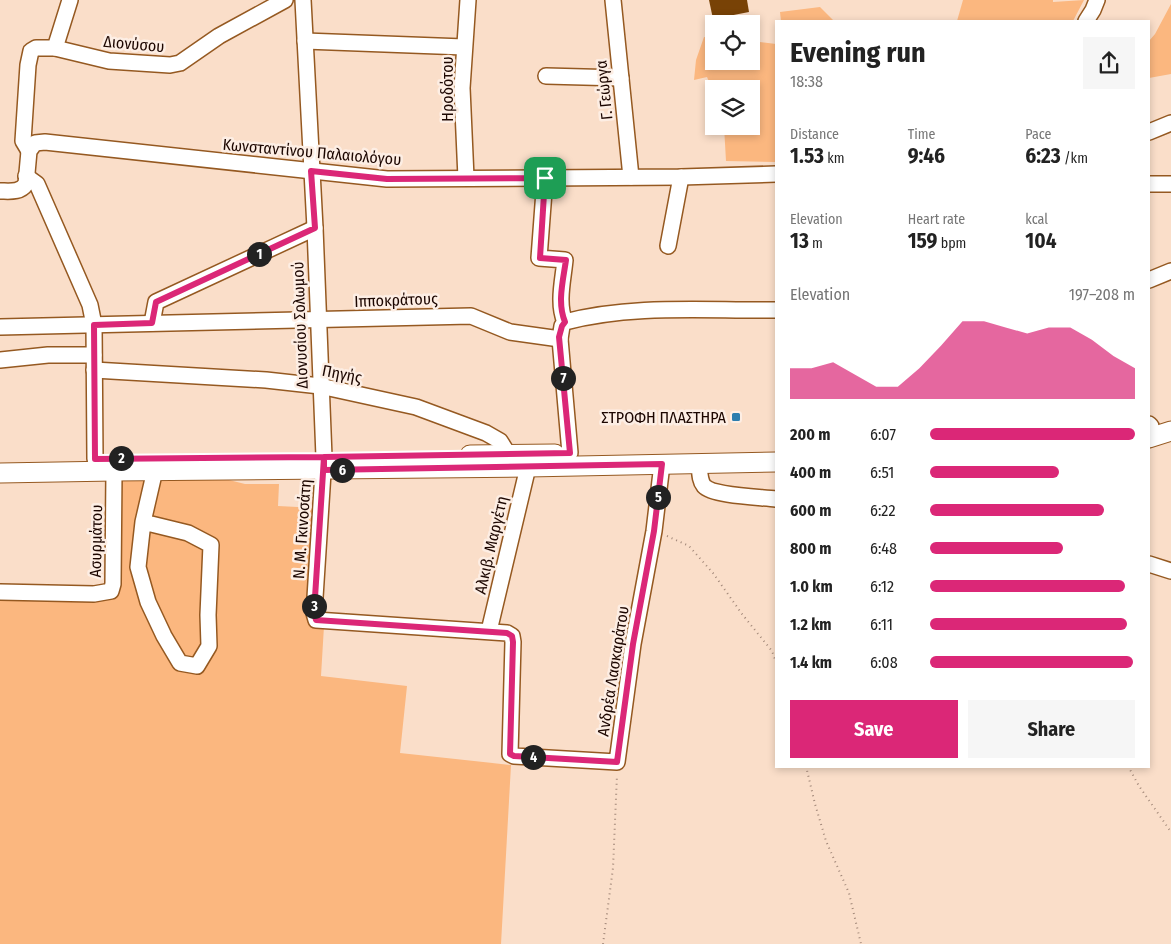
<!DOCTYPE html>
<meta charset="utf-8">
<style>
body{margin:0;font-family:"Fira Sans Condensed",sans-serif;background:#f6f6f6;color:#222;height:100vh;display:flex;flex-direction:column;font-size:19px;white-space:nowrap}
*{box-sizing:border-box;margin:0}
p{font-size:16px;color:#767676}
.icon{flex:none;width:28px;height:28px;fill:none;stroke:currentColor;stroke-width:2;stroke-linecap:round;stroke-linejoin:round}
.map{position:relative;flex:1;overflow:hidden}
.side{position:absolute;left:775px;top:20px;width:375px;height:748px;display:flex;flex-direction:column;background:#fff;border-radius:0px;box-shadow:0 2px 8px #0003}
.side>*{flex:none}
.tools{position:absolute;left:705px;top:15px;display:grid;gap:10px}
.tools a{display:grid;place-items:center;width:55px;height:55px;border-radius:0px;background:#fff;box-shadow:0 2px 8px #0003;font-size:25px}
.pin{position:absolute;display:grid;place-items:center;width:42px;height:42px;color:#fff;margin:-21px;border-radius:10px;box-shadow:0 2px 8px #0006}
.km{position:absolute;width:25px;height:25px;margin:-12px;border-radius:50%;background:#222;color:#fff;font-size:14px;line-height:25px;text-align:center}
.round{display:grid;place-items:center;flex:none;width:52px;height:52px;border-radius:0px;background:#f6f6f6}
.headline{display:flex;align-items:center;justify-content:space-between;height:85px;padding:0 15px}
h1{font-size:28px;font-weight:700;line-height:38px}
.stats{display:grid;grid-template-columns:repeat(3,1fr);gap:8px;height:85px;padding:5px 15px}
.stats div{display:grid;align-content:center}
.stats b{font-size:21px;font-weight:700}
.stats small{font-size:14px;font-weight:400}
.stats p{font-size:14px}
.chart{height:140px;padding:10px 15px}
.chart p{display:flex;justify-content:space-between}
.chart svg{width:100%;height:90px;margin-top:5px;fill:#db2777;opacity:.7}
.action{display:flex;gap:10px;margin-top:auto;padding:10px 15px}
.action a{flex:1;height:58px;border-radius:0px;background:#db2777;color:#fff;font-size:20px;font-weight:700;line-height:58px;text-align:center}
.action a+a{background:#f6f6f6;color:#222}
ul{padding:0 15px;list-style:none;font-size:16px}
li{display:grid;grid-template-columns:80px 60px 1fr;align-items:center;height:38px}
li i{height:12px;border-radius:6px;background:#db2777}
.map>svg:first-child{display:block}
.green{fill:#fbb77f}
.building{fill:#784206}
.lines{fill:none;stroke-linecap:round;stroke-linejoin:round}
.minor-casing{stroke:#955921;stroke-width:18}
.major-casing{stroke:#955921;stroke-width:21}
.path{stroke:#a28879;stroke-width:2;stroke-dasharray:1 4;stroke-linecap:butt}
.minor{stroke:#fff;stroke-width:15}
.major{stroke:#fff;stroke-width:19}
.route-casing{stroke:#fff;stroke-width:10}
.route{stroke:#db2777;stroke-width:6}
.poi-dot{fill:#2c7dae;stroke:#fdeee4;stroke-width:2}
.labels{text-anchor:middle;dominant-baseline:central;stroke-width:5;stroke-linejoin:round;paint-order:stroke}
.street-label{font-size:16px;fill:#1c0600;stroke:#fdeee4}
.poi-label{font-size:16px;fill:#1c0600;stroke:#fdeee4;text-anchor:end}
</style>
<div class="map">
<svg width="1171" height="944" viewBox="0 0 1171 944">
<rect width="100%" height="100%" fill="#fadec9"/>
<g class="green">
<path d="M963,0H1053V2L1084,0L1073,21H957Z"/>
<path d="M1171,4V74L1149,78V41L1155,34Z"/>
<path d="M820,7L834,21H781L780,12Z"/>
<path d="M704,37L714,38V61H751V41L776,44V162L726,161L724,126H751V89H714V93L707,77L694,80L696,60Z"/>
<path d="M225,479L245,484H279L278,506L317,508L309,625L324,626L321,676L407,686L400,753L511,765L501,944H0V599L117,596L119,480Z"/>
</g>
<path class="building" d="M709,0H747L749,12L713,19Z"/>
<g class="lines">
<g class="minor-casing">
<g id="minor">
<path d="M303,0L315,228L324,457L314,613L316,620L507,633L512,636L513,642L510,754L514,756L617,762L633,644L654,531L662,464"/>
<path d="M613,0L631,177"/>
<path d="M1086,21L1093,10L1097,0"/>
<path d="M305,41L464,47"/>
<path d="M55,48L109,61L170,65L180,63L219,36L285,0"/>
<path d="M546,76L621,78"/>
<path d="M1149,132L1171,123"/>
<path d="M29,151L23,141L28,65L31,51L36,48H55L70,0"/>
<path d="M26,176L37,184L90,305L94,325L95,459"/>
<path d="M466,178L462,88L468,0"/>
<path d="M545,178L539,258L565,260C563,281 557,303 565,322"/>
<path d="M1149,184H1171"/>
<path d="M0,191C9,191 20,193 26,184L29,151L35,143L45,142L387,179L681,177L776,174"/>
<path d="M668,246L681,177"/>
<path d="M1149,280L1171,271"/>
<path d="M152,323L156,302L315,228"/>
<path d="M0,327L471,316L510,332L560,339L562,326L565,322C633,304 707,311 776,310"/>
<path d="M560,339L570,453"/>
<path d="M0,360L48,355H94"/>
<path d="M94,370L266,380L320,386L416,407L486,433L500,441L505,449V454"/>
<path d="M1149,424L1151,426"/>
<path d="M699,463C700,471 699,480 704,486C713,496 761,497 776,499"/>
<path d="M143,522L188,533L211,545L208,615L209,646L197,666L180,663L164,636L148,602L138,567L143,522L155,470"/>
<path d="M1149,564L1171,571"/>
<path d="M0,592L94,594L111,591L113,584L114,471"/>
<path d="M489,631L528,467"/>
</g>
</g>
<g class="major-casing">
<g id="major">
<path d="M1149,438L1171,431"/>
<path d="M470,455L555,454"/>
<path d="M0,473L114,471L528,467L776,462"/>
</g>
</g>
<g class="path">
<path d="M667,536L689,546L713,573L742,614L772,651L776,662"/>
<path d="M806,766L815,804L826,841L849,893L861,944"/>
<path d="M1128,766L1139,786L1171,832"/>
<path d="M603,944L613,868L617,775"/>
</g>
<use href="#minor" class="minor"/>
<use href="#major" class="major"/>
</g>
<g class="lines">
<g class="route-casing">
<path id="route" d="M545,178L387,179L311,171L315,228L156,302L152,323L94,325L95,459L324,457L314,613L316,620L507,633L512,636L513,642L510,754L514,756L617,762L633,644L654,531L662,464L324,470V457L570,453L559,337L562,326L565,322C557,303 563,281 566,260L540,258L545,178"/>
</g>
<use href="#route" class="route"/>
</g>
<rect class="poi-dot" x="731" y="412" width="10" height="10" rx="2.5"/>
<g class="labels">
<g class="street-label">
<text transform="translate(134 44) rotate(5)">Διονύσου</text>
<text transform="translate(447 89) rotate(-90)">Ηροδότου</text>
<text transform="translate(604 90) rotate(-96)">Γ. Γεώργα</text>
<text transform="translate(312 152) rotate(5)">Κωνσταντίνου Παλαιολόγου</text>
<text transform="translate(396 300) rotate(-2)">Ιπποκράτους</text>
<text transform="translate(300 325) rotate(-92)">Διονυσίου Σολωμού</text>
<text transform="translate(342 374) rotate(11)">Πηγής</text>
<text transform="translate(302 529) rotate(-86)">Ν. Μ. Γκινοσάτη</text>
<text transform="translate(96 541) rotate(-89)">Ασυρμάτου</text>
<text transform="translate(491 545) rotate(-77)">Αλκιβ. Μαργέτη</text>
<text transform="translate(613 671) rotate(-81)">Ανδρέα Λασκαράτου</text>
</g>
<g class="poi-label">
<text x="726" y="417">ΣΤΡΟΦΗ ΠΛΑΣΤΗΡΑ</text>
</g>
</g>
</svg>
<div class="tools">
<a><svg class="icon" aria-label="locate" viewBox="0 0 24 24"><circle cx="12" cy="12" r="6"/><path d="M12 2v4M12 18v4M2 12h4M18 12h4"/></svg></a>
<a><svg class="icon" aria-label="layers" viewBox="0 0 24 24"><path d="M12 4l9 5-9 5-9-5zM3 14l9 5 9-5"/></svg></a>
</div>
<div class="pin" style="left:545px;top:178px;background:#1e9e55"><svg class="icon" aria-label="arrive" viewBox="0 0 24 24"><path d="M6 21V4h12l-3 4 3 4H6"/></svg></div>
<b class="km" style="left:259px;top:254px">1</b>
<b class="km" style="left:121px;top:458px">2</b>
<b class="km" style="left:314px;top:606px">3</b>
<b class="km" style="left:533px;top:757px">4</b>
<b class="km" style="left:658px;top:497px">5</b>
<b class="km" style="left:342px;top:470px">6</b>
<b class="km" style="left:563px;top:378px">7</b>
<section class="side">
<div class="headline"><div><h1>Evening run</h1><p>18:38</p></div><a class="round"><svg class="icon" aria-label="share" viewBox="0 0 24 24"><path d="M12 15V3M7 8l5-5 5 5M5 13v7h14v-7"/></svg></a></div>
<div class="stats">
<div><p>Distance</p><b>1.53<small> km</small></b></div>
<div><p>Time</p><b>9:46</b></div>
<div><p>Pace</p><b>6:23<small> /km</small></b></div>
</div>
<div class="stats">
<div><p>Elevation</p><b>13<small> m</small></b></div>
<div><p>Heart rate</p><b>159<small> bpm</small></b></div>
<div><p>kcal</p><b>104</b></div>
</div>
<div class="chart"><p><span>Elevation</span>197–208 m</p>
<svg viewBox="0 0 160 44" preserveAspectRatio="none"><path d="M0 44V29L10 29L20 26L30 32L40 38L50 38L60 29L70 18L80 6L90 6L100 9L110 12L120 9L130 9L140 15L150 23L160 29V44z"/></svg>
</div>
<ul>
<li><b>200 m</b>6:07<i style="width:100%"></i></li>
<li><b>400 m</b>6:51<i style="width:63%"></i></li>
<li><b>600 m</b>6:22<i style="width:85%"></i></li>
<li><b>800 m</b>6:48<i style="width:65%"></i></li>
<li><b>1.0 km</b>6:12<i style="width:95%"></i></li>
<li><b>1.2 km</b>6:11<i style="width:96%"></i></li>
<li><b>1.4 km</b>6:08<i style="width:99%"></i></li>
</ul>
<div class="action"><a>Save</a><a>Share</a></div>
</section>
</div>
